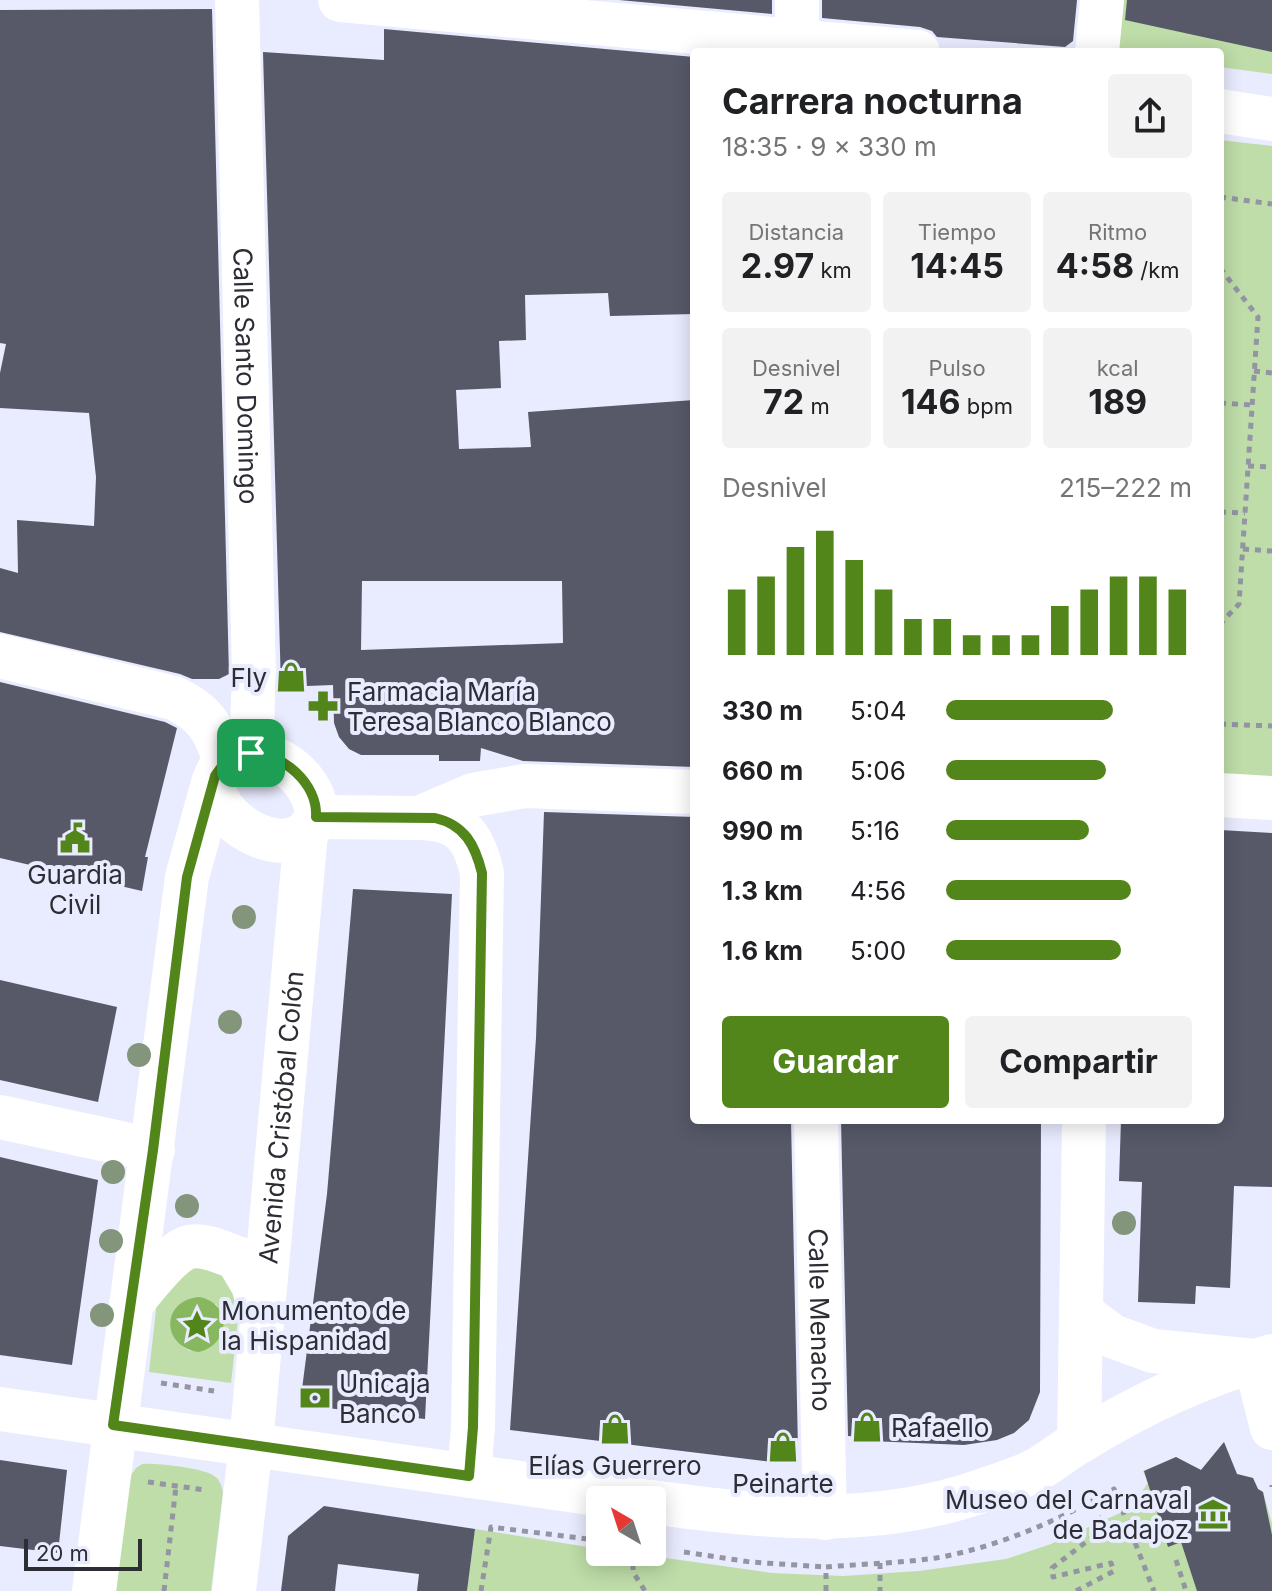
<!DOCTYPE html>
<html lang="es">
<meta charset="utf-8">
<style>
body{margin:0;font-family:Inter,sans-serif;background:#f2f2f2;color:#202124;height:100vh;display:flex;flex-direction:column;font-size:30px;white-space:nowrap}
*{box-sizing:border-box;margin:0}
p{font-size:26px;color:#757577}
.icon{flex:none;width:44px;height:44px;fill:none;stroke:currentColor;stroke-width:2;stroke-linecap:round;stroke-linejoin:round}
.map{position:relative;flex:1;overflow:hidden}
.details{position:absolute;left:690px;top:48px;width:534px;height:1076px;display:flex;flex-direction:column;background:#fff;border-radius:8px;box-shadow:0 4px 20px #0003}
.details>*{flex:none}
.needle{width:52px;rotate:321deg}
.tools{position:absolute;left:586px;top:1486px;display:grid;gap:16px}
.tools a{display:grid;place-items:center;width:80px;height:80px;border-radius:8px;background:#fff;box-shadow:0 4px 20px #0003;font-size:40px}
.scale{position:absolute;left:24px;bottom:20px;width:118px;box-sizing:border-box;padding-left:8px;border:4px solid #2d2e35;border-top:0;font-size:22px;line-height:28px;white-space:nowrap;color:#2d2e35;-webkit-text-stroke:6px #e9ebfe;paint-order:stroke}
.pin{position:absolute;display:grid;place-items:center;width:68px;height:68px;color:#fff;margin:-34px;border-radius:16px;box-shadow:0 4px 12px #0006}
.round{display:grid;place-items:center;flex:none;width:84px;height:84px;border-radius:8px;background:#f2f2f2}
.head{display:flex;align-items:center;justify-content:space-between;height:136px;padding:0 32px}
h1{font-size:36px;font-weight:700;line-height:60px}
.figures{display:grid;grid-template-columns:repeat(3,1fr);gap:12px;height:136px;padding:8px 32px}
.figures div{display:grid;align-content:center;border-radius:8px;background:#f2f2f2;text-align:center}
.figures b{font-size:34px;font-weight:700}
.figures small{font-size:22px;font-weight:400}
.figures p{font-size:22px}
.chart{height:224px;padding:16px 32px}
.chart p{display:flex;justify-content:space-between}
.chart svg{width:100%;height:144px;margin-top:8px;stroke:#52851a;stroke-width:6}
.primary-button{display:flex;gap:16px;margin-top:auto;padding:16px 32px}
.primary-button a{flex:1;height:92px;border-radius:8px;background:#52851a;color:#fff;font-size:32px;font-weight:700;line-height:92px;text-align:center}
.primary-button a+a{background:#f2f2f2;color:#202124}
ul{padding:0 32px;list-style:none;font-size:26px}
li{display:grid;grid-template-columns:128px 96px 1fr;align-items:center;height:60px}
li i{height:20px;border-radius:10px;background:#52851a}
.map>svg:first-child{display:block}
.green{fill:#bedda8;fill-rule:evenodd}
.water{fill:#87b85f}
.building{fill:#575969;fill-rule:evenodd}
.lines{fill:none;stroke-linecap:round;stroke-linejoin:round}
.path{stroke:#9395a2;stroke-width:5;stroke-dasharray:6 6;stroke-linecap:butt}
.minor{stroke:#fff;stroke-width:44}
.tree{fill:#83957b}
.route-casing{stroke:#fff;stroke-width:16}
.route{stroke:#52851a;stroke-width:10}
.labels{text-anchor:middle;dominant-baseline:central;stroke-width:8;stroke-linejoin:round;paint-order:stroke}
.street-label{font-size:26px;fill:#2d2e35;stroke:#e9ebfe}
.poi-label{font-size:26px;fill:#2d2e35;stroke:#e9ebfe;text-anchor:start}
</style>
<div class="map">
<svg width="1272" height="1591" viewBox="0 0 1272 1591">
<rect width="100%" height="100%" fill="#e9ebfe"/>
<g class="green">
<path d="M1119,0H1272V74L1220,67V52H1113Z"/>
<path d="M1220,140L1272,146V777L1220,775Z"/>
<path d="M193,1264L221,1269L240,1301L231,1383L149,1372L158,1292ZM216,1304L224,1319L190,1351C172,1342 166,1324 177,1306Z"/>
<path d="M1224,1442L1237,1474L1253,1478L1258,1489L1263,1492L1272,1524V1591H467L475,1529L600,1549V1552H623L772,1573L843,1576L919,1571L1006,1559L1051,1544L1129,1509L1148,1483L1143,1471L1176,1457L1201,1470Z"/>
<path d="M142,1464C155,1463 204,1468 214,1476C220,1480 222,1486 223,1493L211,1591H116L129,1478L136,1468Z"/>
</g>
<path class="water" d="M200,1297C233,1305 230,1344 199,1352C160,1347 161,1299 200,1297Z"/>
<g class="building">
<path d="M619,0H772V14Z"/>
<path d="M822,0H1077L1073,41L1065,47L937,37L932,31L920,27L822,18Z"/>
<path d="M1127,0H1272V52L1125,20Z"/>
<path d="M212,9L229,674L219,679H192L180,674L0,632V568L18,573L17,520L94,526L96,477L89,413L0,408V373L6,344L0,343V10Z"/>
<path d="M384,29L694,57V314L610,316L608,293L525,295L526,340L499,341L501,388L456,390L459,449L531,447L528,412L694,400V767L523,761L481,748L480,761H439V755H361L349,749L339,737L334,723L333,685L281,687L263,52L384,60ZM362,581H562L563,643L361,650Z"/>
<path d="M0,682L165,722L177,728L145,857H148L142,891L0,858Z"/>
<path d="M544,812L694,817V1120H791L798,1449L781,1463L510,1430L536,1038Z"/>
<path d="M1220,830L1272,833V1187L1234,1186L1230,1288L1196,1286L1195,1304L1138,1302L1142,1182L1119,1181L1121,1120H1220Z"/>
<path d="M353,889L452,894L425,1419L300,1405L327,1194Z"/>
<path d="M0,980L117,1007L98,1102L0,1080Z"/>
<path d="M841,1120H1041L1040,1392L1029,1420L1014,1433L997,1440L964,1445L870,1441L864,1437L848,1436Z"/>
<path d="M0,1157L98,1180L72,1365L0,1355Z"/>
<path d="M1224,1442L1237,1474L1253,1478L1258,1489L1263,1492L1272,1535V1591H1197L1181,1542L1168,1547L1144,1471L1176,1457L1201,1470Z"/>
<path d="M0,1460L67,1470L58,1553L0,1546Z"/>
<path d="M324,1506L475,1529L467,1591H417L419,1574L338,1564L335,1591H281L288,1536Z"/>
</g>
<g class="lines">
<g class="path">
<path d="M1220,197L1272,204"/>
<path d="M1220,268L1258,317L1239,604L1220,624"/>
<path d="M1254,371L1272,373"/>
<path d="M1220,403L1252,405"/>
<path d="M1248,466L1272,467"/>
<path d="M1220,512L1245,513"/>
<path d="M1243,549L1272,551"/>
<path d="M1220,724L1272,726"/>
<path d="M161,1383L214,1391"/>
<path d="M148,1482L205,1490"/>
<path d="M1272,1485V1487"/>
<path d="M633,1552V1572L645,1591"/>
<path d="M684,1552L750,1562L826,1567"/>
<path d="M1176,1560L1186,1591"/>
<path d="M880,1563V1591"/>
<path d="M164,1591L176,1486"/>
<path d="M481,1591L491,1527L595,1540"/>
<path d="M826,1591V1567C862,1564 900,1563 936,1558C998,1547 1060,1520 1114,1489L1154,1591"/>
<path d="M1076,1591L1114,1571L1111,1563L1053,1577L1052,1568L1103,1529L1093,1501"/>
</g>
<g class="minor">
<path id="s1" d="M237,0L254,673L251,753"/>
<path d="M340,0L918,52"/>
<path d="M797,0V52"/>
<path d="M1097,52L1102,0"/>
<path d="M1220,111L1272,119"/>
<path d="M0,656L174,698C206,713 215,730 225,762"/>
<path d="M1220,795L1272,798"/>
<path d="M316,817L419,818L473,795L525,786L694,792"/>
<path d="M419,818C460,819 473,834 482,873L473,1427L469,1476"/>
<path d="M0,1117L153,1150"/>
<path id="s2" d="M816,1120L825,1518"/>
<path d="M131,1304C143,1289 169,1255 186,1248C202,1242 223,1253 237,1258L253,1285L260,1310"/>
<path d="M1081,1313L1112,1336L1153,1351L1255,1361L1272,1428"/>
<path d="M0,1409L639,1500"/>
<path d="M1079,1441L1084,1120"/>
<path d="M652,1502C765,1518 878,1529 987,1489C1004,1483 1022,1478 1038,1469C1052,1461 1065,1450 1079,1442C1139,1405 1204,1374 1272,1356"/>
<path d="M94,1591L187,877L213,783C233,722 319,766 316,817C297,868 216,827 213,783"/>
<path id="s3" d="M234,1591L251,1444L306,833"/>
</g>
</g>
<g class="tree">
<circle cx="244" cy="917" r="12"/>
<circle cx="230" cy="1022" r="12"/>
<circle cx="139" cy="1055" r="12"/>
<circle cx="113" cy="1172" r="12"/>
<circle cx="187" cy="1206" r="12"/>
<circle cx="1124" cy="1223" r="12"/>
<circle cx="111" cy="1241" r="12"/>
<circle cx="102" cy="1315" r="12"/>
</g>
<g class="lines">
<g class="route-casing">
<path id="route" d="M251,753C283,753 318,784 316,817L435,818C465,825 475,845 482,873L473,1427L469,1476L113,1425L153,1150L187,877L215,776L225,762Z"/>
</g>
<use href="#route" class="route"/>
</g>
<defs>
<g id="shop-bare" transform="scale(2.4)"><path d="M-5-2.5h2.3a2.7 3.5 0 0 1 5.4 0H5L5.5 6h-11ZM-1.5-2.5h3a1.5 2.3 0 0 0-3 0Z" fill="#52851a" stroke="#e9ebfe" stroke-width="2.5" paint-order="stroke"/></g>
<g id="pharmacy-bare" transform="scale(2.4)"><path d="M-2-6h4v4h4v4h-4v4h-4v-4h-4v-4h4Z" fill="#52851a" stroke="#e9ebfe" stroke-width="2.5" paint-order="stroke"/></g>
<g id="civic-bare" transform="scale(2.4)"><path d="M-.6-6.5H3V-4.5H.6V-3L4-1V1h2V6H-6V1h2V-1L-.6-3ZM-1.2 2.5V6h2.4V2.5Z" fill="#52851a" stroke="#e9ebfe" stroke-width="2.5" paint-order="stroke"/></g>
<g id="sight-bare" transform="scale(2.4)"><path d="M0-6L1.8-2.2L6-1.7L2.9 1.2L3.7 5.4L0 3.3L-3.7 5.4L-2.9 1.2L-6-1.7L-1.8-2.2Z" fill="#52851a" stroke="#e9ebfe" stroke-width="2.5" paint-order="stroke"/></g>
<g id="bank-bare" transform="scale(2.4)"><path d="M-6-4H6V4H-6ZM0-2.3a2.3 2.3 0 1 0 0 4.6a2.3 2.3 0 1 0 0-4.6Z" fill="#52851a" stroke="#e9ebfe" stroke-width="2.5" paint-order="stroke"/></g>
<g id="museum-bare" transform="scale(2.4)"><path d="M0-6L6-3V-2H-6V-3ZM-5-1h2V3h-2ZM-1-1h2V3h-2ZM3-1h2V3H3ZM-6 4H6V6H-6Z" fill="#52851a" stroke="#e9ebfe" stroke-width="2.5" paint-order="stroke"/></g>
</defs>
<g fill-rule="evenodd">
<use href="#shop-bare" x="291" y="677"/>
<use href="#pharmacy-bare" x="323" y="706"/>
<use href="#civic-bare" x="75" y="838"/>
<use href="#sight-bare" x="197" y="1325"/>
<use href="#bank-bare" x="315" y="1398"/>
<use href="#shop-bare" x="867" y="1427"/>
<use href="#shop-bare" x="615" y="1429"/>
<use href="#shop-bare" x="783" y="1447"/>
<use href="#museum-bare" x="1213" y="1514"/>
</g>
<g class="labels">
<g class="street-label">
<text stroke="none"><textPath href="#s1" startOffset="376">Calle Santo Domingo</textPath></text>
<text stroke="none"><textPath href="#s3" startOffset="476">Avenida Cristóbal Colón</textPath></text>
<text stroke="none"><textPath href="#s2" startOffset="200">Calle Menacho</textPath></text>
</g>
<g class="poi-label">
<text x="267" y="677" text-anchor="end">Fly</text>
<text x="347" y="691">Farmacia María<tspan x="347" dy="30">Teresa Blanco Blanco</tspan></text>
<text x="75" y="874" text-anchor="middle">Guardia<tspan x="75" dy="30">Civil</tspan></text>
<text x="221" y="1310">Monumento de<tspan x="221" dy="30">la Hispanidad</tspan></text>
<text x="339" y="1383">Unicaja<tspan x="339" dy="30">Banco</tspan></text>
<text x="891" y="1427">Rafaello</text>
<text x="615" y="1465" text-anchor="middle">Elías Guerrero</text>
<text x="783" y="1483" text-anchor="middle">Peinarte</text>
<text x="1189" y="1499" text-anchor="end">Museo del Carnaval<tspan x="1189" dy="30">de Badajoz</tspan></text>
</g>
</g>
</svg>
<div class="tools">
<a><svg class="needle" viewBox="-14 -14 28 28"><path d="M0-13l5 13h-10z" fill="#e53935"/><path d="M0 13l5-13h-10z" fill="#757577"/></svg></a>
</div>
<div class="scale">20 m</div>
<div class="pin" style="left:251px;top:753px;background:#1e9e55"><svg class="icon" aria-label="arrive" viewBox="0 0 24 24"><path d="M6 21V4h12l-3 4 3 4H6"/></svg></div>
<section class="details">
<div class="head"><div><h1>Carrera nocturna</h1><p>18:35 · 9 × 330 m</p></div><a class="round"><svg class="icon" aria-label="share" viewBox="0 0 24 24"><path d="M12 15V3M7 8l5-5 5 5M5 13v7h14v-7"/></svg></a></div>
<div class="figures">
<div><p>Distancia</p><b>2.97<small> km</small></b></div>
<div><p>Tiempo</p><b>14:45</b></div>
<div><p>Ritmo</p><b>4:58<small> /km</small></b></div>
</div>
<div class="figures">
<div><p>Desnivel</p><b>72<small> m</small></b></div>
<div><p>Pulso</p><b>146<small> bpm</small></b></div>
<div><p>kcal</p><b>189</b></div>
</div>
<div class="chart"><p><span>Desnivel</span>215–222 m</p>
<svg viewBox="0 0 160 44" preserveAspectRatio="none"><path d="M5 44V24M15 44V20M25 44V11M35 44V6M45 44V15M55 44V24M65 44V33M75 44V33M85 44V38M95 44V38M105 44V38M115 44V29M125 44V24M135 44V20M145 44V20M155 44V24"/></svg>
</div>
<ul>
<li><b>330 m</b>5:04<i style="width:68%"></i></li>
<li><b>660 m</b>5:06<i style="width:65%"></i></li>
<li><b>990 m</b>5:16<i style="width:58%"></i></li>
<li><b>1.3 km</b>4:56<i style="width:75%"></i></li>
<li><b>1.6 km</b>5:00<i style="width:71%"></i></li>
</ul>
<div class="primary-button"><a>Guardar</a><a>Compartir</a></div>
</section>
</div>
